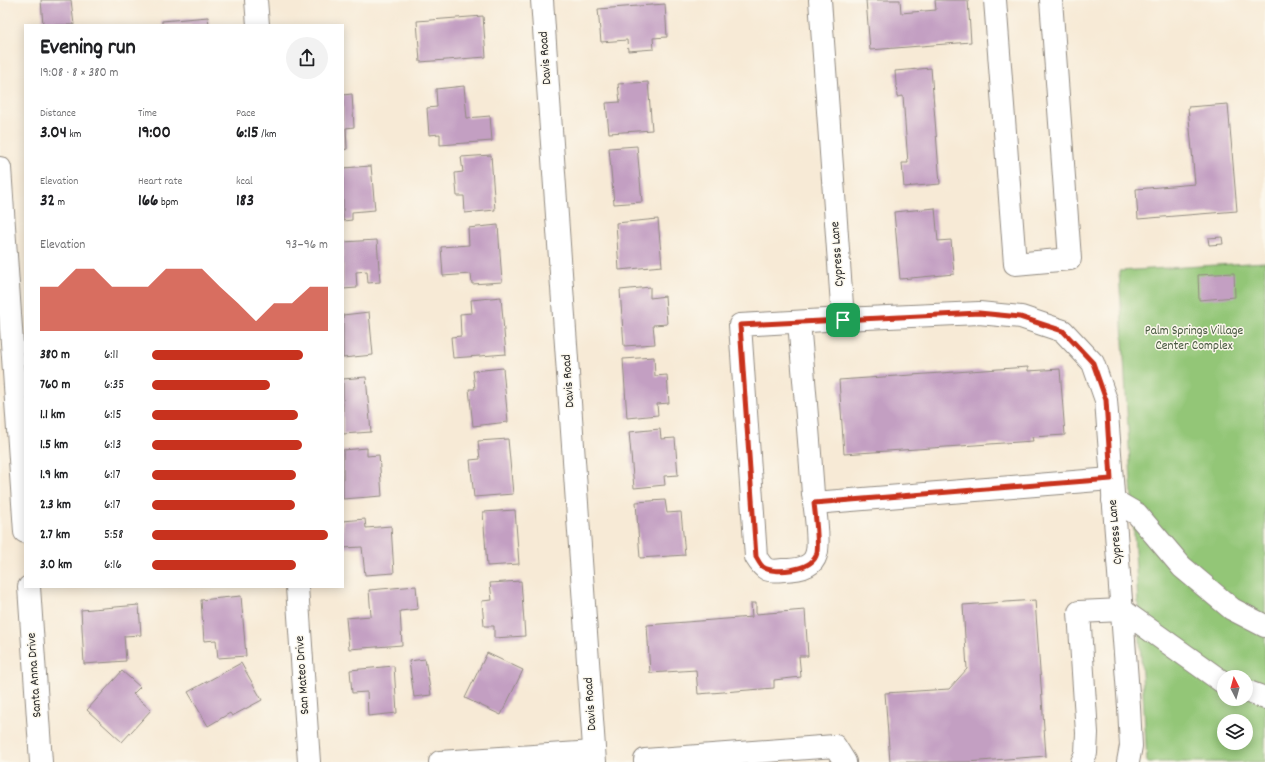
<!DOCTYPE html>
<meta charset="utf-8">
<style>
body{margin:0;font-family:Dekko,sans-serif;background:#f2f2f2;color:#202124;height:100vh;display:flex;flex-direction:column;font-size:15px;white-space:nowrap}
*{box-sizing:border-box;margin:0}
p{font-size:13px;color:#757577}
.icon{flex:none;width:22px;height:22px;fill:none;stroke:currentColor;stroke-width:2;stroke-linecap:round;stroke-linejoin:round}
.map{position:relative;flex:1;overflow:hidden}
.details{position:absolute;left:24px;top:24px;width:320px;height:564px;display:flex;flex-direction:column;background:#fff;border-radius:0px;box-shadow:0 2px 10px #0003}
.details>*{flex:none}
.needle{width:26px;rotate:354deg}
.buttons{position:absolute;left:1217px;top:670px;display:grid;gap:8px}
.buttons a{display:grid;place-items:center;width:36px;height:36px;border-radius:50%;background:#fff;box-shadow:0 2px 10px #0003;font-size:20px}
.pin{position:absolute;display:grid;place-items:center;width:34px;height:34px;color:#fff;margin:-17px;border-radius:8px;box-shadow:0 2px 6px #0006}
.round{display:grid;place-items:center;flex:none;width:42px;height:42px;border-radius:21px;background:#f2f2f2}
.summary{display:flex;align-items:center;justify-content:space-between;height:68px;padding:0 16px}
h1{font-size:22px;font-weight:700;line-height:30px}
.figures{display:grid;grid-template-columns:repeat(3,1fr);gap:6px;height:68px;padding:4px 16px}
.figures div{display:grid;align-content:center}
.figures b{font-size:17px;font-weight:700}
.figures small{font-size:11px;font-weight:400}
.figures p{font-size:11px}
.chart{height:112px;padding:8px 16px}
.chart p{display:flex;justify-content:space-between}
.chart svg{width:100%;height:72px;margin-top:4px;fill:#c8321e;opacity:.7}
ul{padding:0 16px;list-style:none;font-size:13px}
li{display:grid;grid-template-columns:64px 48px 1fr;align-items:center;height:30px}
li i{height:10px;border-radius:5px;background:#c8321e}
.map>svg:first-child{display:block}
.green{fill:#93c677;stroke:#5f7851;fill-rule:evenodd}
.building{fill:#c39fc2}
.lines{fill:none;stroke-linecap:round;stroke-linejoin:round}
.minor-casing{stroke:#918a80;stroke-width:24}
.minor{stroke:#fff;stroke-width:22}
.route-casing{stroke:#fff;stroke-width:8}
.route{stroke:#c8321e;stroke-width:5}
.labels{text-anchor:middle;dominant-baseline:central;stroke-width:3;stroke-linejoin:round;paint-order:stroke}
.street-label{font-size:13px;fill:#2b2b2b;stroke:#fbf7ec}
.park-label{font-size:13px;fill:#4a5a42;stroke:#fbf7ec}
</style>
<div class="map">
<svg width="1265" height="762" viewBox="0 0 1265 762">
<rect width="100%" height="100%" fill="#fbf7ec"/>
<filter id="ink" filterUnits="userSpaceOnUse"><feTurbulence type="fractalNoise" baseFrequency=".025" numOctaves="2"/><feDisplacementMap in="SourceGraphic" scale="8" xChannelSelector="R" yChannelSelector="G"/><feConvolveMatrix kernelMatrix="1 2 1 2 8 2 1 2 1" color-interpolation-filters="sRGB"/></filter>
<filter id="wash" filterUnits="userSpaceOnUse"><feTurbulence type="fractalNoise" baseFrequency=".012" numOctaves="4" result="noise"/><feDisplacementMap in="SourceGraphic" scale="16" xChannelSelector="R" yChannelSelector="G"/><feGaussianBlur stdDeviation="0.9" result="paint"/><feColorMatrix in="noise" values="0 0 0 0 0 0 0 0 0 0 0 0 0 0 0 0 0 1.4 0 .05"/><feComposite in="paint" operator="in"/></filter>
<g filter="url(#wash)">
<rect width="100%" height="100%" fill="#f7ead6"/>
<path class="green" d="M1265,262V762H1147L1119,271ZM1224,677H1246V699H1224ZM1224,721H1246V743H1224Z"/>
<g id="blocks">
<g class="building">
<path d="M41,0H71L74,25H43Z"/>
<path d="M866,0H900L901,13L936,10L935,0H968L971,42L870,50Z"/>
<path d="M665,4L667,37L653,38L654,49L628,51L627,40L601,42L598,9Z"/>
<path d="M483,16L486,57L420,62L417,21Z"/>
<path d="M208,17L209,25H162V21Z"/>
<path d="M931,68L940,184L904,187L902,163H908L903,96L897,97L895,71Z"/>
<path d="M648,82L652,130L609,133L606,103L620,102L618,84Z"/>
<path d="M464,86L467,118L490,116L492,141L440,145V134L429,135L427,108L437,107L436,89Z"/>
<path d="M352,94L354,127L346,128L347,149L343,150V95Z"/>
<path d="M1228,104L1237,211L1138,219L1136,189L1195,184L1188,107Z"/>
<path d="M637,146L642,202L614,204L609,148Z"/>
<path d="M491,155L495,210L465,213L464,196H457L455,173L463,172L461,157Z"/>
<path d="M371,166L375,210L352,212V220L343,221V168Z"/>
<path d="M935,208L938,241L951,240L954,274L900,279L894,212Z"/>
<path d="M658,219L662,266L619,270L616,223Z"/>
<path d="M498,225L502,282L472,284L471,274L443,276L441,247L469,245L468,228Z"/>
<path d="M1222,237L1223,244L1209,245L1208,238Z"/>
<path d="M377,240L380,282L368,283L367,271L356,272L357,288L343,289V242Z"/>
<path d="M1234,273L1235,297L1199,300L1198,275Z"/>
<path d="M650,287V298L665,296L667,324L653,325L655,344L624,346L620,290Z"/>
<path d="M501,297L506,354L453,358L451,337L461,336L460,314L472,313L471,300Z"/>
<path d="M369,312L373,355L343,358V315Z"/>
<path d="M654,357L655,376L667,375L669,403L657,404L658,415L627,418L623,359Z"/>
<path d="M1028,367V371L1060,369L1065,435L1032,437L1033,441L844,454L839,380Z"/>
<path d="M503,368L508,422L473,426L469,389H475L473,371Z"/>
<path d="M366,377L371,432L343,434V379Z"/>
<path d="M660,429L661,439L675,438L678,475L664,476L665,485L634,488L629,432Z"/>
<path d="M508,439L513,494L474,497L470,460L480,459L478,441Z"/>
<path d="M367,448V456L379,455L382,496L343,499V450Z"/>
<path d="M665,500L667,513L681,512L685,555L640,558L636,502Z"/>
<path d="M515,510L519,564L487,566L483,512Z"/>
<path d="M365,519L366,528L391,526L394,573L365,575L362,547L343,548V521Z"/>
<path d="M521,581L525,636L494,638V626H484L482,601L492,600L490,583Z"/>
<path d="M416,586L418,609L400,611L402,645L349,649L346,618L371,616L369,590Z"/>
<path d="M241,596L246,656L218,658L216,640L204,641L201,600Z"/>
<path d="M1035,600L1046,756L967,762H890L885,693L949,689L967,669L963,605Z"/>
<path d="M751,603H756V614L805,610L808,656H799L801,677L774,680V688L698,694L696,670L650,673L647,625L752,617Z"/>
<path d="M139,605L141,635L124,636L126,661L84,664L81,610Z"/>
<path d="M487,653L523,670L501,715L465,698Z"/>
<path d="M425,659L431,695L414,697L409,661Z"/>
<path d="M241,663L262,700L232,716L230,713L208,726L188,692Z"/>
<path d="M394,666L397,713L368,716L367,692L352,693L350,670Z"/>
<path d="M122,671L140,687L133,694L151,710L122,742L87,710Z"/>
</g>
</g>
</g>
<g filter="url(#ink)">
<use href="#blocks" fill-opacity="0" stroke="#918a80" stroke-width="1"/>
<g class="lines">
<g class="minor-casing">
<g id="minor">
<path d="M256,0L258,25"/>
<path d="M542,0L595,762"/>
<path d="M820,0L843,319L979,313L1021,317L1063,331L1093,363L1106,400L1129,707L1131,746L1128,762"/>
<path d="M995,0L1015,264L1070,259L1051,0"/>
<path d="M0,168L25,532"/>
<path d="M799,322C804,379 809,437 813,494C815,507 820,545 816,555C812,569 794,570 783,570C767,572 764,570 756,557L740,325L843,319"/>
<path d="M1113,500L1137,514L1182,567L1232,609L1265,626"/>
<path d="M814,503L1111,479"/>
<path d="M29,587L41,762"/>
<path d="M297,587L309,762"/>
<path d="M1246,691L1265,698"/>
<path d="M440,762L594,752"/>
<path d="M645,762V760L835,746L845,762"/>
<path d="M1082,762L1086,753L1087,733L1079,612L1122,610L1224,683"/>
</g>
</g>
<use href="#minor" class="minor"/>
</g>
</g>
<g class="lines" filter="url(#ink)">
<g class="route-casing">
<path id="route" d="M979,313L1020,317L1063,331L1093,363L1106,400L1111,479L814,503C815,513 820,548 816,556C810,570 775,575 763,567C760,565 758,560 756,557L740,325Z"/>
</g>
<use href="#route" class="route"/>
</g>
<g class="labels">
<g class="street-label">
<text transform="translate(546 58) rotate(-94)">Davis Road</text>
<text transform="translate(838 254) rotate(-94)">Cypress Lane</text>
<text transform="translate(569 381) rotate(-94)">Davis Road</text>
<text transform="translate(1116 532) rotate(-95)">Cypress Lane</text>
<text transform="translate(35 675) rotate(-94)">Santa Anna Drive</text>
<text transform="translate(303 675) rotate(-94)">San Mateo Drive</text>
<text transform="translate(591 704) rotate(-94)">Davis Road</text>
</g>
<g class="park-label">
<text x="1194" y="331">Palm Springs Village<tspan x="1194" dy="15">Center Complex</tspan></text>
</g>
</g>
</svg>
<div class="buttons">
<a><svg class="needle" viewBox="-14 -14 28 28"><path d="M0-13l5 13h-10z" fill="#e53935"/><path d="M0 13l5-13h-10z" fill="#757577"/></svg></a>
<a><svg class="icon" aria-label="layers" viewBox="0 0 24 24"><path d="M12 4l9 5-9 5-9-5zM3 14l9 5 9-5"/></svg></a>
</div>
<div class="pin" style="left:843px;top:320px;background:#1e9e55"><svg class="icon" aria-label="arrive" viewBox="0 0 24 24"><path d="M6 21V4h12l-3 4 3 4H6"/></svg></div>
<section class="details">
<div class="summary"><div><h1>Evening run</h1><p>19:08 · 8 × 380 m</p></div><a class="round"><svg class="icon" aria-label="share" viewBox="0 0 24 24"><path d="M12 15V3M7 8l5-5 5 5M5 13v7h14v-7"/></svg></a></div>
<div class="figures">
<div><p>Distance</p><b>3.04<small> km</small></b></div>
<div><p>Time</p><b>19:00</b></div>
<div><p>Pace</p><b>6:15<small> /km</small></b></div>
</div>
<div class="figures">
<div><p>Elevation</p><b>32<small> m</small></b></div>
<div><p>Heart rate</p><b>166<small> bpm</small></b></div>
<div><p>kcal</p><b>183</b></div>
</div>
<div class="chart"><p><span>Elevation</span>93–96 m</p>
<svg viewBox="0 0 160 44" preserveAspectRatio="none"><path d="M0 44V17L10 17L20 6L30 6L40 17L50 17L60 17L70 6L80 6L90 6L100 17L110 27L120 38L130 27L140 27L150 17L160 17V44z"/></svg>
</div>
<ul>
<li><b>380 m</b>6:11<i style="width:86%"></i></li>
<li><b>760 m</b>6:35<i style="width:67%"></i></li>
<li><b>1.1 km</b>6:15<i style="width:83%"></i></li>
<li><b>1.5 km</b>6:13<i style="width:85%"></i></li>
<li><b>1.9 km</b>6:17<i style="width:82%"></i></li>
<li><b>2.3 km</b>6:17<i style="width:81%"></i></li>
<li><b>2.7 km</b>5:58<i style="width:100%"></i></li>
<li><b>3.0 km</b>6:16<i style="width:82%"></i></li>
</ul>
</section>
</div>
